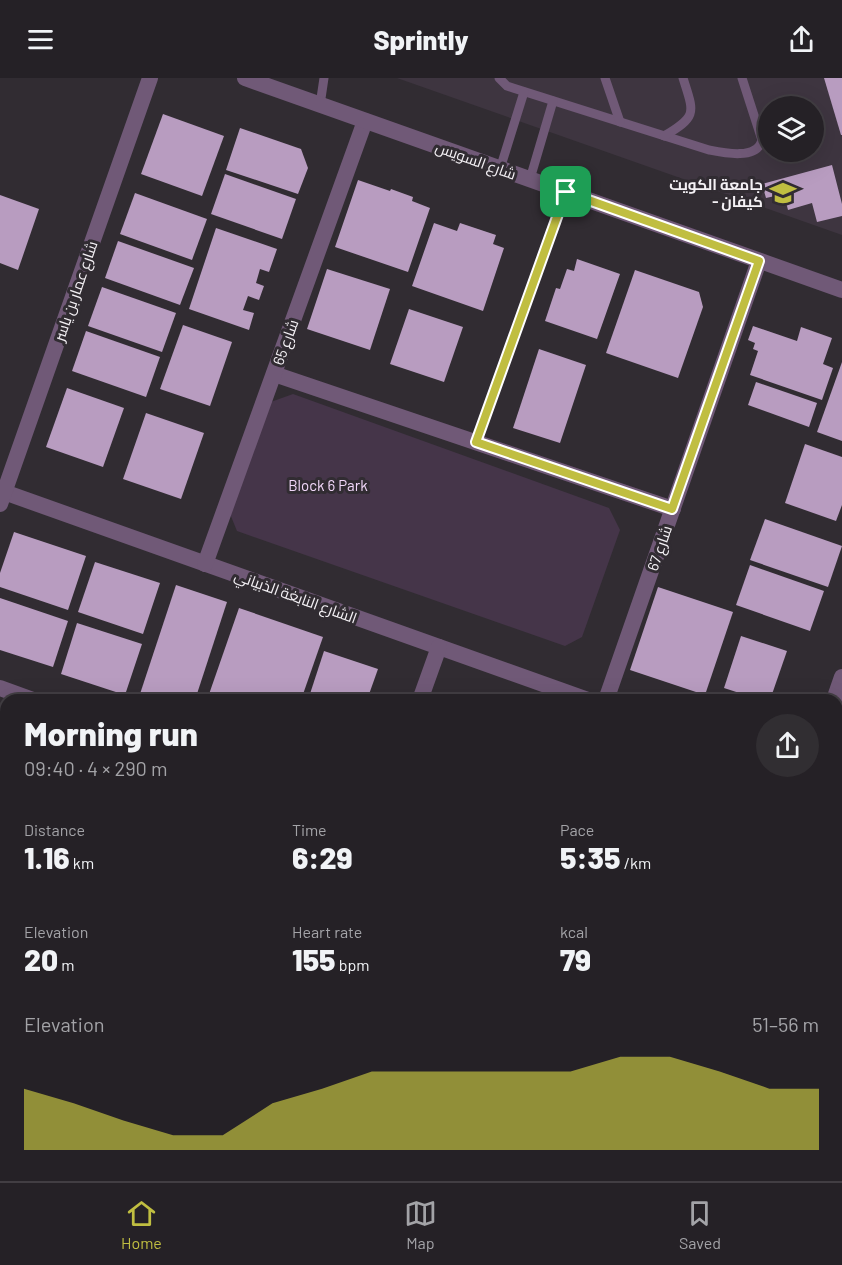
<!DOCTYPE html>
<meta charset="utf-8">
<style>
body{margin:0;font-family:Barlow,Cairo,sans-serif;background:#312e32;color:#f1f3f6;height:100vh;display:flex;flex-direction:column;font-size:22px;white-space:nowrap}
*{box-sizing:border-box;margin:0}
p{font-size:20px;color:#a3a3a7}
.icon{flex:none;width:33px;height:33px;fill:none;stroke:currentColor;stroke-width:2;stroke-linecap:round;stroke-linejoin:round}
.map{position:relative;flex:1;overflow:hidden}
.details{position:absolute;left:0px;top:616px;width:843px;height:488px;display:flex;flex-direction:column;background:#252126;border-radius:18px 18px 0 0;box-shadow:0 6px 24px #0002,0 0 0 2px #423e43}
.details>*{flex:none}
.fabs{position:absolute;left:758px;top:18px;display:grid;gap:12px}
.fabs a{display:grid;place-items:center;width:66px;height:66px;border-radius:50%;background:#252126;box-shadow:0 6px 24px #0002,0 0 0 2px #423e43;font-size:30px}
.pin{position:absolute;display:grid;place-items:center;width:51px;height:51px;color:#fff;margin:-26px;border-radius:12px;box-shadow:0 3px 9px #0006}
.round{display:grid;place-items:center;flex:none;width:63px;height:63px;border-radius:32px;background:#312e32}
.summary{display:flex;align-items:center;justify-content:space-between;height:102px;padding:0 24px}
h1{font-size:33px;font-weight:800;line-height:45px}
.stats{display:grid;grid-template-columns:repeat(3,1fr);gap:9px;height:102px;padding:6px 24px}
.stats div{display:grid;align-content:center}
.stats b{font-size:30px;font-weight:800}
.stats small{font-size:16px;font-weight:400}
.stats p{font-size:16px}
.chart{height:168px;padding:12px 24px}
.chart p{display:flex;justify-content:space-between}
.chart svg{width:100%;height:108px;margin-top:6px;fill:#c0be41;opacity:.7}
header{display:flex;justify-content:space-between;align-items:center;height:78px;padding:0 24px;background:#252126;font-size:27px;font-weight:800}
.menu{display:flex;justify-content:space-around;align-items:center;height:84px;border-top:2px solid #423e43;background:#252126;font-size:16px;color:#a3a3a7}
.menu a{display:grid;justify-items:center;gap:3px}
.menu .selected{color:#c0be41}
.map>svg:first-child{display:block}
.built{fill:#3e3540;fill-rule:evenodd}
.green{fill:#453549}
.building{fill:#b89cc0}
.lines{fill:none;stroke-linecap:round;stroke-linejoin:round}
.service{stroke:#705977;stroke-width:9}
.minor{stroke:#705977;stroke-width:16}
.tertiary{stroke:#705977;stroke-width:16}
.route-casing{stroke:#fff;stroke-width:12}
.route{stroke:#c0be41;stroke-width:8}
.labels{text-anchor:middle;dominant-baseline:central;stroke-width:6;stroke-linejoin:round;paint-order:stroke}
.street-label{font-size:15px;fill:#f4f1f5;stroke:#312c32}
.poi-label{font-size:15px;font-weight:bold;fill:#f4f1f5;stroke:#312c32;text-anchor:end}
.park-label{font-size:15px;fill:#f1d7f9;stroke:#312c32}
</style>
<header><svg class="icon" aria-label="menu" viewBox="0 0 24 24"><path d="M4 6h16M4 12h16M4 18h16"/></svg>Sprintly<svg class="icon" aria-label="share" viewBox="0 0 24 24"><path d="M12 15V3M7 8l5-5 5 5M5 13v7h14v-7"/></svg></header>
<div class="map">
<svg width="842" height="1103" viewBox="0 0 842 1103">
<rect width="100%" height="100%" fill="#312c32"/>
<path class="built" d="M397,0H842V157ZM768,28H813V74H768Z"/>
<path class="green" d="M293,316L609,430L620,452L582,559L565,568L237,453L228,431L268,325Z"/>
<g class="building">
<path d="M824,0H842V57H841Z"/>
<path d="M163,36L224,58L202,118L141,96Z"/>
<path d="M240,50L301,71L308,90L298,116L226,92Z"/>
<path d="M832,87L842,126V138L817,144L812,125L788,132L784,116L766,120L762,106Z"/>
<path d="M225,96L296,121L282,161L211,136Z"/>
<path d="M358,102L390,113L391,111L413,119L412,123L430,130L408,194L335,169Z"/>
<path d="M135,115L207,141L192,182L120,156Z"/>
<path d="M0,117L39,131L18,192L0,185Z"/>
<path d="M434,145L457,153L460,145L496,157L493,166L504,170L483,233L412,208Z"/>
<path d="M216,150L277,171L269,194L260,191L256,205L264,208L259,222L248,218L243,232L254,235L249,252L189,231Z"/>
<path d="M118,163L194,190L180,227L105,200Z"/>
<path d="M577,181L620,196L597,261L545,243L556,210L560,211L567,191L574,193Z"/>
<path d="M327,191L390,211L370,272L307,251Z"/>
<path d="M635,192L699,214L703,229L678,300L606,275Z"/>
<path d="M102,209L176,235L162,274L88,248Z"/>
<path d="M409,231L463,249L444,304L390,286Z"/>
<path d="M183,247L232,264L210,328L160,311Z"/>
<path d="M753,248L797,263L801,249L832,260L823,286L833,290L822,322L750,297L758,273L753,271L755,265L748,262Z"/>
<path d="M86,253L160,279L146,319L72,293Z"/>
<path d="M539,271L586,287L560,365L513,350Z"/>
<path d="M842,284V363L817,354Z"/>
<path d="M756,304L817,325L809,349L748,327Z"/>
<path d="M67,310L124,330L103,389L46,369Z"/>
<path d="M146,335L204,355L181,421L123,401Z"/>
<path d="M805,366L842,379V427L836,443L785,425Z"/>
<path d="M765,441L842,468L828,509L750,482Z"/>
<path d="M14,454L86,478L68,532L0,509V495Z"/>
<path d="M95,484L160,505L143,556L78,534Z"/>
<path d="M750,487L824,513L810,553L736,527Z"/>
<path d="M176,507L227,524L195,622H138Z"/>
<path d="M658,509L733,534L705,617L630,592Z"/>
<path d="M0,520L68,543L53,589L0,572Z"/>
<path d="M239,530L323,559L301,622H207Z"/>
<path d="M77,545L142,566L125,617L61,596Z"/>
<path d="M741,558L787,573L770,622H761L724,610Z"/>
<path d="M324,573L378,591L367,622H308Z"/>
<path d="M464,614L487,622H461Z"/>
<path d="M842,628V665L837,664V642Z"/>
<path d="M0,636L6,638V697L0,695Z"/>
<path d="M837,742L842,743V808L837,806Z"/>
<path d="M0,793L6,795V959L0,962Z"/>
<path d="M837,814L842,815V877L837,875Z"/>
<path d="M479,1098H517L531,1103H477Z"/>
<path d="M556,1098H583L581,1103H569Z"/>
<path d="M593,1098H667L666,1103H592Z"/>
</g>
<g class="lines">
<g class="service">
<path d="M499,0L507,8L513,10L709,72C724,75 757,82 762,62L742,0"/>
<path d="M605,0L620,44"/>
<path d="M320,27L324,0"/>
<path d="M664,58C698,38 694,35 683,0"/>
<path d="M500,91L524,14"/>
<path d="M530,101L553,23"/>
<path d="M476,364L565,114"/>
</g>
<g class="minor">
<path d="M274,296L673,431"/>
<path d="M4,414L588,622"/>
<path d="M0,426L150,0"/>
<path d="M205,486L365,43"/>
<path d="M0,610L33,622"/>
<path d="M420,622L439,569"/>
<path d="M606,622L759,183"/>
<path d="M834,622L842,599"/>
<path d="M837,711L842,713"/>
<path d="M837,923L842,925"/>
<path d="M0,1069L6,1052"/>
<path d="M429,1103L432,1098"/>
</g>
<g class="tertiary">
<path d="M245,0L842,212"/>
<path d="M837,1008L842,1004"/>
<path d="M837,1046L842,1041"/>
<path d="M748,1103L752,1098"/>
<path d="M783,1103L788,1098"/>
</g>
</g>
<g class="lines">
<g class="route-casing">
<path id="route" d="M566,114L759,183L672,431L476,364Z"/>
</g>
<use href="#route" class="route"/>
</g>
<defs>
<g id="university-bare" transform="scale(2.07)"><path d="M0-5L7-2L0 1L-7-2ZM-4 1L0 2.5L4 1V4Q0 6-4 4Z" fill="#c0be41" stroke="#312c32" stroke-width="2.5" paint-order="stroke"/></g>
</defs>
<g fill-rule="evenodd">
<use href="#university-bare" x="783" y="115"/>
</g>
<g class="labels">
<g class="street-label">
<text transform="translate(476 82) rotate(20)">شارع السويس</text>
<text transform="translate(75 213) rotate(-71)">شارع عمار بن ياسر</text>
<text transform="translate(285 264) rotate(-70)">شارع 65</text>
<text transform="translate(659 470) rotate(-71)">شارع 67</text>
<text transform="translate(296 518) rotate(20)">الشارع النابغة الذبياني</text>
</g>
<g class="poi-label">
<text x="763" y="106">جامعة الكويت<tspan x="763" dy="17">- كيفان</tspan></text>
</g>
<g class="park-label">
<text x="328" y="407">Block 6 Park</text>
</g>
</g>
</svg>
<div class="fabs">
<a><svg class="icon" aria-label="layers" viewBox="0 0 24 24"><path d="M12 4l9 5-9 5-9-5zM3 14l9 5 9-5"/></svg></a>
</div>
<div class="pin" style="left:566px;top:114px;background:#1e9e55"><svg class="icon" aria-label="arrive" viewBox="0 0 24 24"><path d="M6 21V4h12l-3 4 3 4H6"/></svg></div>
<section class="details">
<div class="summary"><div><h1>Morning run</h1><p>09:40 · 4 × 290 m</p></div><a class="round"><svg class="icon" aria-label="share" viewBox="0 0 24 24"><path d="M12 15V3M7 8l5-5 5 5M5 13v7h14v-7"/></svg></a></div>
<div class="stats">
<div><p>Distance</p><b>1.16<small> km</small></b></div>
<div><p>Time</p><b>6:29</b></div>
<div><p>Pace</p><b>5:35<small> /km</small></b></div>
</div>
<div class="stats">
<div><p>Elevation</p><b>20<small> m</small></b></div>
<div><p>Heart rate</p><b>155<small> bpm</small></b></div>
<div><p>kcal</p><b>79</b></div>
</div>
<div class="chart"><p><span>Elevation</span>51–56 m</p>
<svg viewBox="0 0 160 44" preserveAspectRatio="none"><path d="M0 44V19L10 25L20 32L30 38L40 38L50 25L60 19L70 12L80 12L90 12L100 12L110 12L120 6L130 6L140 12L150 19L160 19V44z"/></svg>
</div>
</section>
</div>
<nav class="menu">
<a class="selected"><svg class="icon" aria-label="home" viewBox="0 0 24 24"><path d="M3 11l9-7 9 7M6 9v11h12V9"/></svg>Home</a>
<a><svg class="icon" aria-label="map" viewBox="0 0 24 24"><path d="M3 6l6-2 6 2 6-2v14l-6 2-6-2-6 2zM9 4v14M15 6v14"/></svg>Map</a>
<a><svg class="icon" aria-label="saved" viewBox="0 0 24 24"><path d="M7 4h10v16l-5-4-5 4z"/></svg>Saved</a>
</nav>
